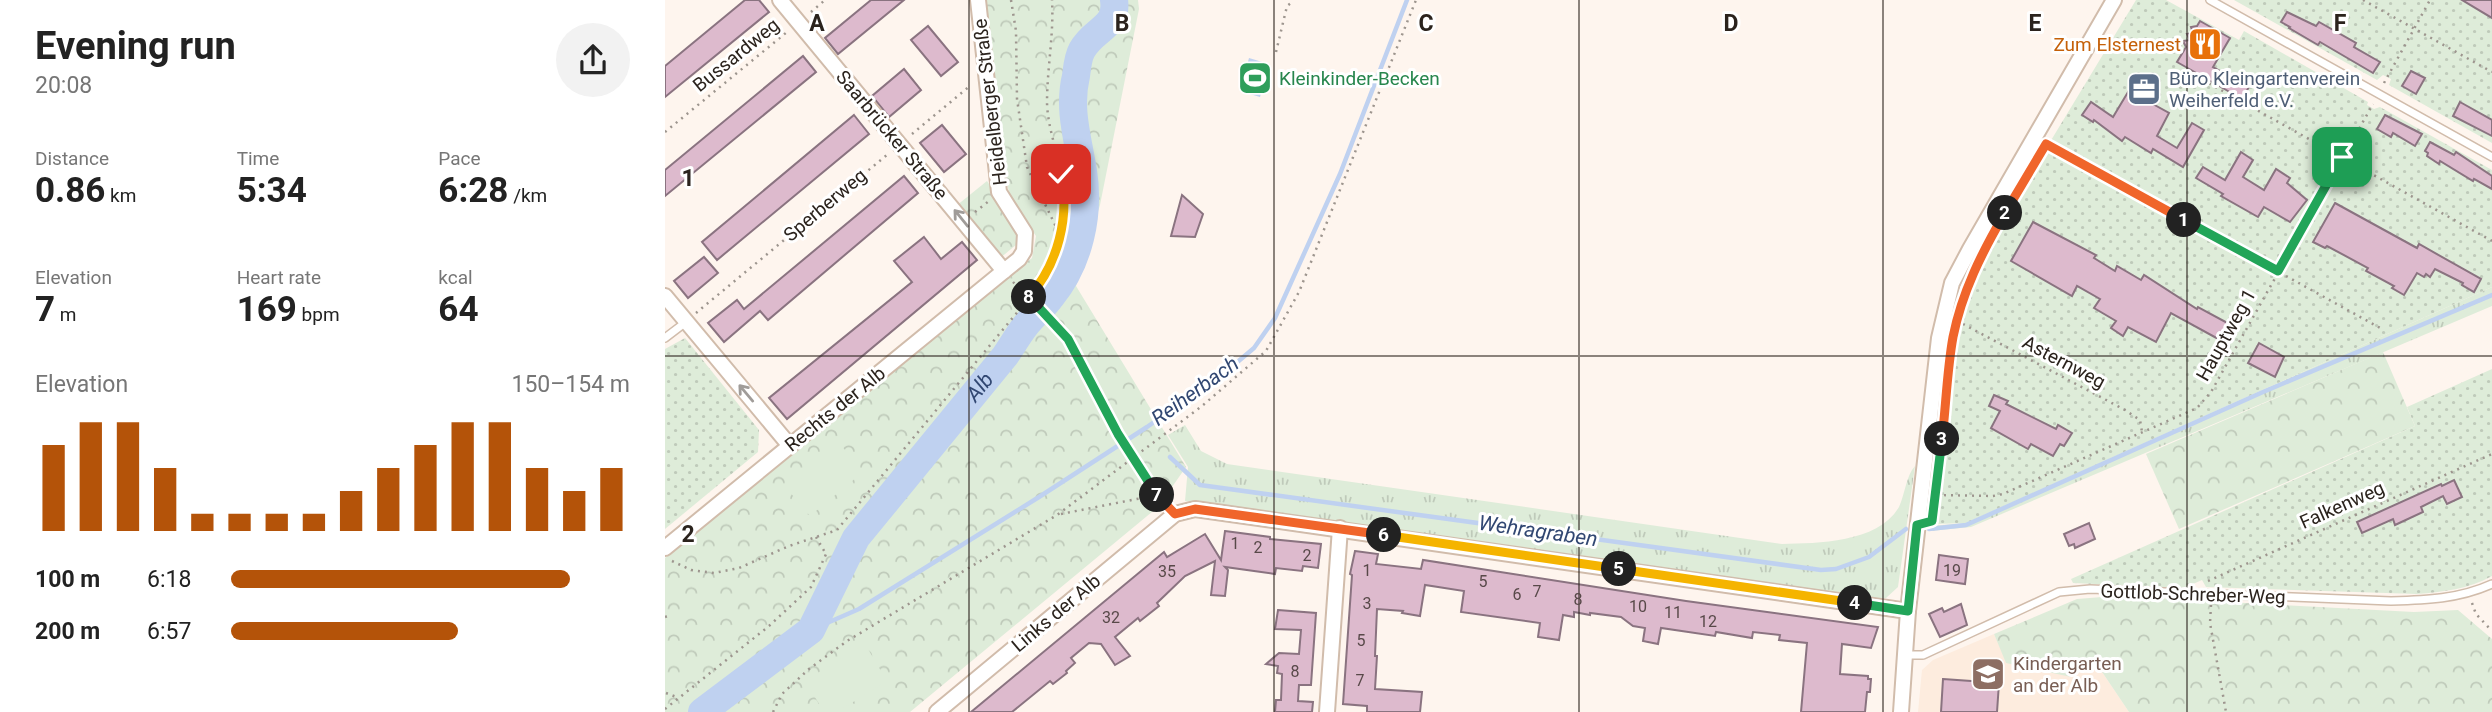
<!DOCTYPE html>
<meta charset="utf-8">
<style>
body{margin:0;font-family:Roboto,sans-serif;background:#f2f2f2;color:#222;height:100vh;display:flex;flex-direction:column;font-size:26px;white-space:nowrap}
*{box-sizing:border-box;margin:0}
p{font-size:23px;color:#767676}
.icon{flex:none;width:38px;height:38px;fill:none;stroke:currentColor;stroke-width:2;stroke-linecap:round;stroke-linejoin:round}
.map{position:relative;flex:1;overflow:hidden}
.side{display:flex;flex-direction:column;background:#fff;width:665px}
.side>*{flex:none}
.pin{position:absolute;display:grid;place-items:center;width:60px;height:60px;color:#fff;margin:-30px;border-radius:14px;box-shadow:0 4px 10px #0006}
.km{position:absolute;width:35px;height:35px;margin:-18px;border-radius:50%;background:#222;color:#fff;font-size:19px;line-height:35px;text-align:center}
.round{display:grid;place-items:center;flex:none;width:74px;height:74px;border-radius:37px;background:#f2f2f2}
.headline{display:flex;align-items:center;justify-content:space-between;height:119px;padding:0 35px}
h1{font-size:38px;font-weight:700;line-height:52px}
.metrics{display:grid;grid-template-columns:repeat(3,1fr);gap:10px;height:119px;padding:7px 35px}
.metrics div{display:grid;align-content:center}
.metrics b{font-size:35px;font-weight:700}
.metrics small{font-size:19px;font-weight:400}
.metrics p{font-size:19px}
.chart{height:196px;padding:14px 35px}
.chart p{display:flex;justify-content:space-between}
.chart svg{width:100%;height:126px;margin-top:7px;stroke:#b45309;stroke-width:6}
ul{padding:0 35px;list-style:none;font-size:23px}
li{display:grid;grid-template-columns:112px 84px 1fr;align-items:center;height:52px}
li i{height:18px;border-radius:9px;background:#b45309}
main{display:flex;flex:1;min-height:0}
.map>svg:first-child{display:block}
.built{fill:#fdecde}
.grass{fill:url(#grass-tufts)}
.forest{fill:url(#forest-crowns)}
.garden{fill:url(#garden-dots)}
.pitch{fill:#deecd9}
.water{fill:#bfd1f0}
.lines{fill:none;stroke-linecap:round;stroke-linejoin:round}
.stream{stroke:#bfd1f0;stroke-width:4.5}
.river{stroke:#bfd1f0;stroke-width:28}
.building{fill:#ddbacd;stroke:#8a7380;stroke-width:2}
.service-casing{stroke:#d1bcab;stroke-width:10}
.minor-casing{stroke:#d1bcab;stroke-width:18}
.path{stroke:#9d958e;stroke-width:2.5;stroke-dasharray:2 5;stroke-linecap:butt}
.service{stroke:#fff;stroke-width:7}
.minor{stroke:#fff;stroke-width:14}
.oneway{stroke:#a09c99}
.split-1-casing{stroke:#fff;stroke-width:14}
.split-2-casing{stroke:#fff;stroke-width:14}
.split-3-casing{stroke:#fff;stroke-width:14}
.split-4-casing{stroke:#fff;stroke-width:14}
.split-5-casing{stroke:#fff;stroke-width:14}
.split-6-casing{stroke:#fff;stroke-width:14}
.split-7-casing{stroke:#fff;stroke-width:14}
.split-8-casing{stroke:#fff;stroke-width:14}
.split-9-casing{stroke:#fff;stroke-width:14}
.split-1{stroke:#22a559;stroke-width:9}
.split-2{stroke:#f0652b;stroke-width:9}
.split-3{stroke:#f0652b;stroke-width:9}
.split-4{stroke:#22a559;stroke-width:9}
.split-5{stroke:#f5b400;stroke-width:9}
.split-6{stroke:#f5b400;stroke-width:9}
.split-7{stroke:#f0652b;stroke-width:9}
.split-8{stroke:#22a559;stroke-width:9}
.split-9{stroke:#f5b400;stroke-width:9}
.grid{fill:none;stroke:#2b231d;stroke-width:2;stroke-opacity:0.55}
.labels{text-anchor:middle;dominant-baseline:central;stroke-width:6;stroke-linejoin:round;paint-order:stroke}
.number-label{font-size:16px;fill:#584949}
.food-label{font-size:19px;fill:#c56008;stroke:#fff;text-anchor:end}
.street-label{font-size:19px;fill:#2b231d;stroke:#fff}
.leisure-label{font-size:19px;fill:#27864d;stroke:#fff;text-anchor:start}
.service-label{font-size:19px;fill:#4e5e75;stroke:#fff;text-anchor:start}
.education-label{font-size:19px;fill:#785e54;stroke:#fff;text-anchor:start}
.water-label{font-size:21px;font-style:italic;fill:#314772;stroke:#fff}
.grid-label{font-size:23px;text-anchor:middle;font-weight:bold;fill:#2b231d;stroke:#fff;stroke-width:6;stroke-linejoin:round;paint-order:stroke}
</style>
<main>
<section class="side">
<div class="headline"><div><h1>Evening run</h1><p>20:08</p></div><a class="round"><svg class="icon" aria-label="share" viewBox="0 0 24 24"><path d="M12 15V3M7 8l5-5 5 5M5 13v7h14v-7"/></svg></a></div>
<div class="metrics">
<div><p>Distance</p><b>0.86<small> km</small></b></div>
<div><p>Time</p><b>5:34</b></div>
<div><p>Pace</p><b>6:28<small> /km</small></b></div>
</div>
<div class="metrics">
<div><p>Elevation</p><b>7<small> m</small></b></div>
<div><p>Heart rate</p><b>169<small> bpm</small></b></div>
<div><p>kcal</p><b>64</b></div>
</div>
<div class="chart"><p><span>Elevation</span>150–154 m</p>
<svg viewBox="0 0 160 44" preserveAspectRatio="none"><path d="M5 44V14M15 44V6M25 44V6M35 44V22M45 44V38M55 44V38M65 44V38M75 44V38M85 44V30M95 44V22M105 44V14M115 44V6M125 44V6M135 44V22M145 44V30M155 44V22"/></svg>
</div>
<ul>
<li><b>100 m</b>6:18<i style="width:85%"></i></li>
<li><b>200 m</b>6:57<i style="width:57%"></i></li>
</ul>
</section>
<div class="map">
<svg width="1827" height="712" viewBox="0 0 1827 712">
<defs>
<pattern id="grass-tufts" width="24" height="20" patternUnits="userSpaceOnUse" patternTransform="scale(1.75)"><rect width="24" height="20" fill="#deecd9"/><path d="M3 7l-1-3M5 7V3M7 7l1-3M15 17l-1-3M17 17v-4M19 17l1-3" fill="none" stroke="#bfcaba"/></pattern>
<pattern id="forest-crowns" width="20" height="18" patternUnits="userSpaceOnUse" patternTransform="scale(1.75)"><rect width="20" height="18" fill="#deecd9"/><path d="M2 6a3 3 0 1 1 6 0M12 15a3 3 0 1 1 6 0" fill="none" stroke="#bfcaba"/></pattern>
<pattern id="garden-dots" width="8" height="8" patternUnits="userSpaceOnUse" patternTransform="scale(1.75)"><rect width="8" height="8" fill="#deecd9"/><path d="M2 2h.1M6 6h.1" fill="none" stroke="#bfcaba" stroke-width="1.8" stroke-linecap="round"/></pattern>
</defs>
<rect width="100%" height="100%" fill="#fef5ee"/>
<path class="built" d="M1329,634L1342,663L1429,660L1464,712H1253L1257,670L1268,660Z"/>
<g class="grass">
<path d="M1827,287V306L1306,527L1265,531V526L1301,523Z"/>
<path d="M520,425L536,451L562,464L1117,544C1153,543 1213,543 1234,507C1240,494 1241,476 1250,466L1233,587L1221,598L1212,600L520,501L523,467L503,435Z"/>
</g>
<g class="forest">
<path d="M319,0H473L474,9L435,205L411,286L521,467L493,507L245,712H0V558L367,258L371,236L347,200L337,170Z"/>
<path d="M322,181L354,228L357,240L334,259L291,206Z"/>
<path d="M1718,352L1750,426L1514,529L1481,454Z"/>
<path d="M1450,596L1749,612L1793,610L1827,639V712H1464L1429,660L1406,677L1341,663L1329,634L1412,599Z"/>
</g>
<g class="garden">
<path d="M1471,0H1501L1574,40L1579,31L1703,102L1702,105L1709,109L1715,107L1827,170V287L1301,523L1271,524L1290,347L1302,297L1314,269L1382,148L1387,150L1389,145L1385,142Z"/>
<path d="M1569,0H1827V143L1724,85L1726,79L1718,75L1712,80Z"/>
<path d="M20,338L94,430L93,452L0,529V349Z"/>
<path d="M1827,369V576C1804,589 1777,592 1752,594L1541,587L1537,580L1519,588L1408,583L1406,579L1750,426L1742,407Z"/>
</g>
<g class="pitch">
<path d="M176,445L198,472L145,516L123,490Z"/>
<path d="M200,644L222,681L172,712H159L140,681Z"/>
</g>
<path class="water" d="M584,58L604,64L595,97L575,91Z"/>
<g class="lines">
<g class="stream">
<path d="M505,457L535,485L1156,570L1171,569L1204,557L1241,529"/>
<path d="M1264,529L1301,525L1598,392L1827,295"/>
<path d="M146,630L194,609L374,497L482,427L563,370L589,348L610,318L675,174L742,0"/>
</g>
<path class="river" id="s1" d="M37,712L146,630L191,538L340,356C347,346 353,335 361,325C369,315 379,307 386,297C414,263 425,215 418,171C413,139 403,109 411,76C412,68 413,57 417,50C429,28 453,28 449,0"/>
</g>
<g class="building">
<path d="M80,0H94L104,12L0,97V66Z"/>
<path d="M206,0H239L173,54L160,38Z"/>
<path d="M1797,0H1827V18Z"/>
<path d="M1622,12L1651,26L1654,22L1691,43L1689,47L1715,62L1708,73L1655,42L1653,45L1624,28L1625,27L1616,22Z"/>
<path d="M1535,21L1565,38L1548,67L1584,87L1577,99L1512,62L1521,47L1518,41L1525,40L1522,34L1528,33L1526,27L1532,26Z"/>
<path d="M263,26L293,62L276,76L246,40Z"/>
<path d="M138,56L151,72L0,196V170Z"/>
<path d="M239,69L256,90L224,117L207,96Z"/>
<path d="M1746,71L1760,78L1751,94L1737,86Z"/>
<path d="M1472,77L1494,90L1486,103L1504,113L1492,136L1512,148L1527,123L1539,130L1518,167L1488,149L1486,153L1460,137L1457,141L1429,120L1428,122L1417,115L1426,102L1448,117Z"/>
<path d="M1795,102L1827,120V136L1788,116Z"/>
<path d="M189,115L204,134L52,260L37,242Z"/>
<path d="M1720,115L1757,134L1750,146L1728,133L1726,137L1712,129Z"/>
<path d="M277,125L301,154L279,172L255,143Z"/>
<path d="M1765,142L1789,155L1791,152L1827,176V189L1809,179L1808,181L1775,161L1774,164L1762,156L1763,153L1760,151Z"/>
<path d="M1576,152L1588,160L1578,177L1599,190L1611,169L1625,178L1622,183L1642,200L1625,222L1599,207L1593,217L1556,196L1558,194L1531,178L1538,167L1560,180Z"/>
<path d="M239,176L253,193L103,320L95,311L59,342L43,323L72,300L79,309Z"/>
<path d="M517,195L538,214L530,237L506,236Z"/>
<path d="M1670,203L1752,248L1754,244L1816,279L1809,292L1797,285L1798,283L1770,269L1765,277L1761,274L1759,277L1752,273L1739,295L1727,288L1729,286L1701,271L1703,268L1662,246L1660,248L1648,242Z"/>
<path d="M1368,222L1431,255L1429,258L1450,271L1452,266L1476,280L1479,275L1532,309L1533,307L1568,326L1561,338L1559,337L1557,341L1506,313L1491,342L1463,327L1458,336L1446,328L1451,321L1429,308L1435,299L1412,286L1407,296L1346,261Z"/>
<path d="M259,237L276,259L297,242L312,260L122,419L104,398L247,282L229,261Z"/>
<path d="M39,257L53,273L23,298L9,281Z"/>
<path d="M1594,343L1619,357L1610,377L1583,363Z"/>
<path d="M1329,395L1343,401L1341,404L1391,429L1393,425L1407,433L1399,446L1395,444L1388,456L1366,444L1363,449L1326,428L1335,411L1324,406Z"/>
<path d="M1789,480L1797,497L1782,504L1778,496L1756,507L1758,512L1730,525L1728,519L1697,533L1692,522L1776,484L1777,486Z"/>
<path d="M1424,523L1430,539L1410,548L1409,544L1404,546L1399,534Z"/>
<path d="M560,531L605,537V539L656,544L653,568L638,566L637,571L611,568L610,574L560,567L563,570L560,596L546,595L550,561L520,576L492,603L494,606L475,621L473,618L450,637L465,656L450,665L436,644L424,643L406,658L410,663L401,671L402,673L388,684L385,681L347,712H306L499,552L502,557L540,534L556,560Z"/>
<path d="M690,551L713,554L711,564L756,569L758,560L1021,601L1213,627L1206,648L1177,644L1175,674L1203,676V679H1206L1205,692H1202L1200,712H1136L1142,643L1114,640L1115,635L1088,632L1087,638L1051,632L1050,636L996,628L993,644L978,641L980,628L968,626L956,617L925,613V615L909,612V617L898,615L894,640L873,637L875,623L796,612L799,591L760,585L755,616L737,613L738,611L712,609L710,656H712L710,689L757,692L755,712H702V706L678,704L687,575L685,574Z"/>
<path d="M1274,555L1303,559L1300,584L1271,580Z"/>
<path d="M1296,604L1302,625L1275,637L1264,614L1277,608L1279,612Z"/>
<path d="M613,610L651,613L646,685H634L633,701L648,702L647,712H610L611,700H616L617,674L612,673L613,666L601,664L614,653L634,654L636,630L610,629Z"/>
<path d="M1278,679L1334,683L1332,712H1276Z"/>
</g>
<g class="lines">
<g class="service-casing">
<g id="service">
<path d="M1545,0L1827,157"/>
<path d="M0,338L21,322"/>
<path d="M1241,655H1258L1394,592L1425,589L1726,601C1761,600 1794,599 1827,584"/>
</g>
</g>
<g class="minor-casing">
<g id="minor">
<path d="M115,0L339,271"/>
<path d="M0,296L125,446"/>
<path d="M0,548L339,271L354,259L359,251L360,233L334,192L313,0"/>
<path d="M272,712L510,514L530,509L1243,611"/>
<path d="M662,712L675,528"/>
<path d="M1236,712L1243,611L1274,338L1287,283L1305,249L1449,0"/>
</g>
</g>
<g class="path">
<path d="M346,0L351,31L352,99L362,167L394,233"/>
<path d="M1698,0L1827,72"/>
<path d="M146,12L160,0"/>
<path d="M611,52L622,6L626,3"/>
<path d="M1538,80L1827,241"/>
<path d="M1719,83L1765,0"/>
<path d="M0,132L122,32"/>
<path d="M247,134L306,85"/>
<path d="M1382,144L1717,329"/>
<path d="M310,212L324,201"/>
<path d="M348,282L403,339L453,434L499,502"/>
<path d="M31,313L223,154"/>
<path d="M1298,324L1460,410L1475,420L1477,432"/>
<path d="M1272,495L1328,496L1338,494L1532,408L1546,392L1708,104"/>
<path d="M396,514L492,495"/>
<path d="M151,537L161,554"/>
<path d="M7,561L26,570L49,573L74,568L124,546L172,530L374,286C393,256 403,218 398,182C394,155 383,131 382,103C382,68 389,35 387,0"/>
<path d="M1543,581L1827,454"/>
<path d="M1807,603L1811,614L1827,631"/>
<path d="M1546,605L1545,623L1561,712"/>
<path d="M0,617L5,615"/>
<path d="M1,693L14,698"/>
<path d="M0,709L104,626L146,587L162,552"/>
<path d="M108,712L117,694L144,669L182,641L392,515L537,406L601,351L634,292L751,0"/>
</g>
<use href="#service" class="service"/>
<use href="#minor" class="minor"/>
</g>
<defs><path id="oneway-shaft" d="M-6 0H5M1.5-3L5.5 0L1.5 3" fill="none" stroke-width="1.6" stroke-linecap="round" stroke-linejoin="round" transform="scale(1.75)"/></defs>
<g class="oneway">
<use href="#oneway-shaft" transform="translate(296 218) rotate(-129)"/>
<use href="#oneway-shaft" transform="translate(81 393) rotate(-130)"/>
</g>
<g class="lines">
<g class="split-1-casing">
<path id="split-1" d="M1519,220L1613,271L1677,157"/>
</g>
<g class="split-2-casing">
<path id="split-2" d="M1340,213L1381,144L1519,220"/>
</g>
<g class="split-3-casing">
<path id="split-3" d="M1277,439C1281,406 1282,370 1288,337C1297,292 1317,252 1340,213"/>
</g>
<g class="split-4-casing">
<path id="split-4" d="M1190,603L1243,611L1252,525L1267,521L1277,439"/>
</g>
<g class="split-5-casing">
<path id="split-5" d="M954,569L1190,603"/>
</g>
<g class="split-6-casing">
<path id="split-6" d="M719,535L954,569"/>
</g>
<g class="split-7-casing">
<path id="split-7" d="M492,495L510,514L530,509L719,535"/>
</g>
<g class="split-8-casing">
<path id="split-8" d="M364,297L403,339L453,434L492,495"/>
</g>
<g class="split-9-casing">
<path id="split-9" d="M364,297C393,264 405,217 396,174"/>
</g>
<use href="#split-1" class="split-1"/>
<use href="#split-2" class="split-2"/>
<use href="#split-3" class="split-3"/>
<use href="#split-4" class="split-4"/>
<use href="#split-5" class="split-5"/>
<use href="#split-6" class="split-6"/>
<use href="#split-7" class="split-7"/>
<use href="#split-8" class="split-8"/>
<use href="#split-9" class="split-9"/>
</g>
<path class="grid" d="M304,0V712M609,0V712M914,0V712M1218,0V712M1522,0V712M0,356H1827"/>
<defs>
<g id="restaurant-square" transform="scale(1.75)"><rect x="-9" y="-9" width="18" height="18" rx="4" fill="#e8710a" stroke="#fff"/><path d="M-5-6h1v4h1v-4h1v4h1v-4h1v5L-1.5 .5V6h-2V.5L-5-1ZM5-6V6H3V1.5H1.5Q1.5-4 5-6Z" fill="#fff"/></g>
<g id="stadium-square" transform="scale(1.75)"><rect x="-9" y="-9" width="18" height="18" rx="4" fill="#2e9e5b" stroke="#fff"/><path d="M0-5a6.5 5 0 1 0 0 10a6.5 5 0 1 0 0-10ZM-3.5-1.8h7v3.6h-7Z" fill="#fff"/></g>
<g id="office-square" transform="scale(1.75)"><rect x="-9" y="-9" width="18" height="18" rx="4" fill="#5c6f8a" stroke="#fff"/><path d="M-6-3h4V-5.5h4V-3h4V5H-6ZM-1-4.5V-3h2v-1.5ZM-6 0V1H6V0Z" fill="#fff"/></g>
<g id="school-square" transform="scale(1.75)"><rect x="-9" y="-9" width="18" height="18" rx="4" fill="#8d6e63" stroke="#fff"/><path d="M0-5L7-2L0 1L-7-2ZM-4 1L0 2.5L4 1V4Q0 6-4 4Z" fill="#fff"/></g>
</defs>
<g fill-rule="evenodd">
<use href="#restaurant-square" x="1540" y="44"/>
<use href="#stadium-square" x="590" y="78"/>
<use href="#office-square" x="1479" y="89"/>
<use href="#school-square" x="1323" y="674"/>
</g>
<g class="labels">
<g class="number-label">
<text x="570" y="543">1</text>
<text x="593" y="547">2</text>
<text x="642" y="555">2</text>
<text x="702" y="570">1</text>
<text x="1287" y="570">19</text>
<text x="502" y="571">35</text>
<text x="818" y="581">5</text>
<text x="872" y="591">7</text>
<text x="852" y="594">6</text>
<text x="913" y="599">8</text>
<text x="702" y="603">3</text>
<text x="973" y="606">10</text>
<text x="1008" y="612">11</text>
<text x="446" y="617">32</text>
<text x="1043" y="621">12</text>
<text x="696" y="640">5</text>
<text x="630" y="671">8</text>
<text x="695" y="680">7</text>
</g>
<g class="food-label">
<text x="1516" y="44">Zum Elsternest</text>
</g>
<g class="street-label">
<text transform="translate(71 55) rotate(-39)">Bussardweg</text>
<text transform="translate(325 102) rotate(-97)">Heidelberger Straße</text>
<text transform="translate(227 135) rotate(50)">Saarbrücker Straße</text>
<text transform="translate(160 205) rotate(-40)">Sperberweg</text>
<text transform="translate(1561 335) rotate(-61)">Hauptweg 1</text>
<text transform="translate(1399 362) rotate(28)">Asternweg</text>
<text transform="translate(170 409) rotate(-39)">Rechts der Alb</text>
<text transform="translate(1677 505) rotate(-24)">Falkenweg</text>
<text transform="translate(1528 594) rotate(2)">Gottlob-Schreber-Weg</text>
<text transform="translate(391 613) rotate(-40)">Links der Alb</text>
</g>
<g class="leisure-label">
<text x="614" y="78">Kleinkinder-Becken</text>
</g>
<g class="service-label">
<text x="1504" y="78">Büro Kleingartenverein<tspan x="1504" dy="22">Weiherfeld e.V.</tspan></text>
</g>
<g class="education-label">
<text x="1348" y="663">Kindergarten<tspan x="1348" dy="22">an der Alb</tspan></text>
</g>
<g class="water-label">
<text stroke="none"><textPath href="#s1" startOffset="434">Alb</textPath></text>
<text transform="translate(530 391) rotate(-36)">Reiherbach</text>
<text transform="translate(873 531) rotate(8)">Wehragraben</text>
</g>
</g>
<g class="grid-label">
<text x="152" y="31">A</text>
<text x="457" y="31">B</text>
<text x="761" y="31">C</text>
<text x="1066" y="31">D</text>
<text x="1370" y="31">E</text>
<text x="1675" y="31">F</text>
<text x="23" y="186">1</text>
<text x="23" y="542">2</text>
</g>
</svg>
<div class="pin" style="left:1677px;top:157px;background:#1e9e55"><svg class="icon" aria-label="arrive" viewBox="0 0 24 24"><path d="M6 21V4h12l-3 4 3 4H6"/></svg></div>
<div class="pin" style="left:396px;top:174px;background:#d93025"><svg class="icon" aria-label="check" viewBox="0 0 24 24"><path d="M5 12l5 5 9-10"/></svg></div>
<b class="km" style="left:1519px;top:220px">1</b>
<b class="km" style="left:1340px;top:213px">2</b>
<b class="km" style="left:1277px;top:439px">3</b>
<b class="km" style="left:1190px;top:603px">4</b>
<b class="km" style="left:954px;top:569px">5</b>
<b class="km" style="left:719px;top:535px">6</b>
<b class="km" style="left:492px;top:495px">7</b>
<b class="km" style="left:364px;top:297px">8</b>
</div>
</main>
